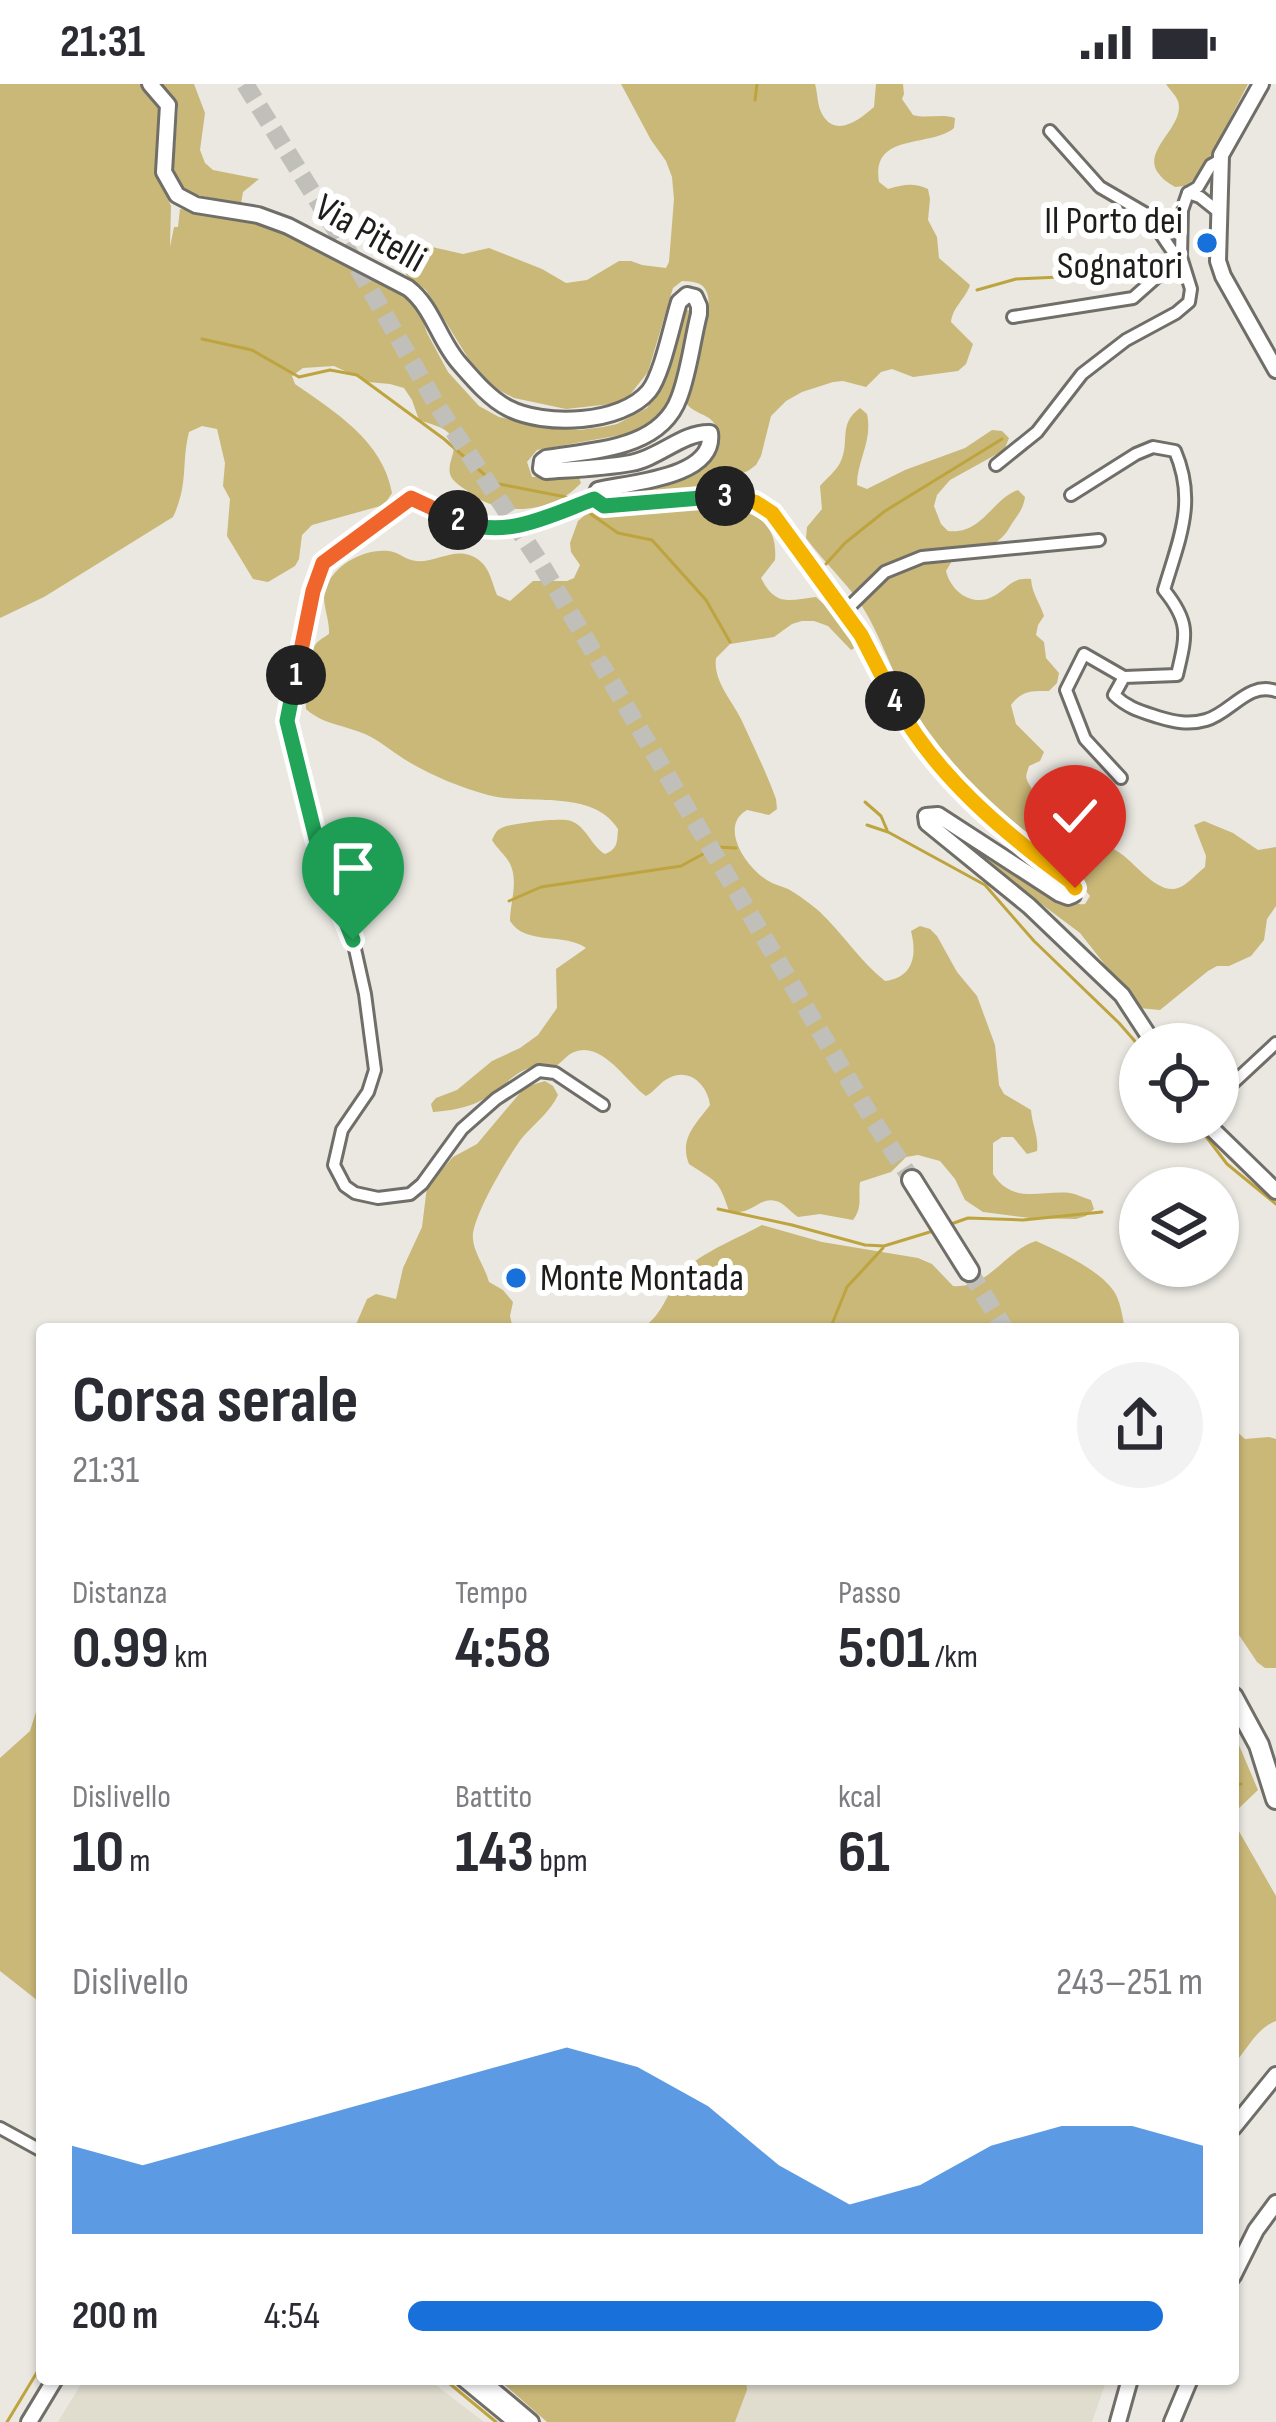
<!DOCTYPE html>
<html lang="it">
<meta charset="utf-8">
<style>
body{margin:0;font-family:"Sofia Sans Condensed",sans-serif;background:#f2f2f3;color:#2b2b33;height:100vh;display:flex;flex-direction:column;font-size:45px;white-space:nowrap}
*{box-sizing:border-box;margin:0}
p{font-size:39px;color:#7c7c81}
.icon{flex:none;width:66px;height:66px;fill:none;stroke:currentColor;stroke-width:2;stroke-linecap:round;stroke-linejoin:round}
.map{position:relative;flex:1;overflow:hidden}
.details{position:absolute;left:36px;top:1239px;width:1203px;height:1062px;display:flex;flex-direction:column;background:#fff;border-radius:12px;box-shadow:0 3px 9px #0004}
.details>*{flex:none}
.tools{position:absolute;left:1119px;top:939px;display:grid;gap:24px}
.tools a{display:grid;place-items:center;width:120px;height:120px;border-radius:50%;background:#fff;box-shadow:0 3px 9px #0004;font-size:60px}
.pin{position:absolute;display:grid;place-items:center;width:102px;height:102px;color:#fff;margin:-123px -51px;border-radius:50% 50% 50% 0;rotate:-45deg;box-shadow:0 0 12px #0007}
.pin .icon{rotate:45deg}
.km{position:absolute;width:60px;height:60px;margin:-30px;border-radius:50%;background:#222;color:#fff;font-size:33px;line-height:60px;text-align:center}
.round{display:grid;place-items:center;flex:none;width:126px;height:126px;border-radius:63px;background:#f2f2f3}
.summary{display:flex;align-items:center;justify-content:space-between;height:204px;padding:0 36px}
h1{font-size:66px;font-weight:700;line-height:90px}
.stats{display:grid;grid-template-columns:repeat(3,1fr);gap:18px;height:204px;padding:12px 36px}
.stats div{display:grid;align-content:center}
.stats b{font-size:60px;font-weight:700}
.stats small{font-size:33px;font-weight:400}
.stats p{font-size:33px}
.chart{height:336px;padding:24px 36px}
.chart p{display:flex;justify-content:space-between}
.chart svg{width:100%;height:216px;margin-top:12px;fill:#1870da;opacity:.7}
ul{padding:0 36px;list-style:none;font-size:39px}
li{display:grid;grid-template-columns:192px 144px 1fr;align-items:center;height:90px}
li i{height:30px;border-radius:15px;background:#1870da}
.status{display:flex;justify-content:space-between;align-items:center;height:84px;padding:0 60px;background:#fff;direction:ltr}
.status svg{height:33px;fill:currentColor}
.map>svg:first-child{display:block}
.built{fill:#e0dcce}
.green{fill:#c9b878}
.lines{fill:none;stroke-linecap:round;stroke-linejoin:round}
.stream{stroke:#bea43f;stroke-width:3}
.highway-tunnel{stroke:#c1bfb9;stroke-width:18;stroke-dasharray:18 9;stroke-linecap:butt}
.street-casing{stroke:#706e68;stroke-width:16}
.secondary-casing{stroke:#706e68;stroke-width:20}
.highway-casing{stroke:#706e68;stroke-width:24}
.street{stroke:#fff;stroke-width:10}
.secondary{stroke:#fff;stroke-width:14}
.highway{stroke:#fff;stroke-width:18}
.split-1-casing{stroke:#fff;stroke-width:24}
.split-2-casing{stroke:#fff;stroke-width:24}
.split-3-casing{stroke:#fff;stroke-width:24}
.split-4-casing{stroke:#fff;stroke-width:24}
.split-5-casing{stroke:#fff;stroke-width:24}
.split-1{stroke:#22a559;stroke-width:15}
.split-2{stroke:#f0652b;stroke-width:15}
.split-3{stroke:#22a559;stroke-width:15}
.split-4{stroke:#f5b400;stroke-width:15}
.split-5{stroke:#f5b400;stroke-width:15}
.poi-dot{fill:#1870da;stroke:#fff;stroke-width:4.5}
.labels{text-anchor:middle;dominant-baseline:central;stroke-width:12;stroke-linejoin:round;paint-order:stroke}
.poi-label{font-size:39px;fill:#1e1d1b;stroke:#fff;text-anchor:end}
.street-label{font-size:39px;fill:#1e1d1b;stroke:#fff}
</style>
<div class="status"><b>21:31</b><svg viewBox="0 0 49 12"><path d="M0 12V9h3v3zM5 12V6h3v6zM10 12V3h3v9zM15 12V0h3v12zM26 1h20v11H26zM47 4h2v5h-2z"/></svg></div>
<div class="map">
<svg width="1276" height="2338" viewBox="0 0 1276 2338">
<rect width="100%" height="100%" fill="#eae8e1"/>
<g class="built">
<path d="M84,2295H428L484,2338H58Z"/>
<path d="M746,2295H1107L1092,2338H735L747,2306Z"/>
</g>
<g class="green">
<path d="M0,0H140L157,16L162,30L158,89L171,122L170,163L174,143H178L180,125L258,135L301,155L404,212L420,228L427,249L448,288L479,322L499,333L547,343L580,346L603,343L617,340L647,324L665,296L684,224L691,228L678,297L664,325L643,347L537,366L527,378L532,393L578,391L581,399C554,429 502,434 470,409C464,404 452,398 450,390C447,378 459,364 452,353C445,342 429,340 419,336L412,316L404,304L390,300L368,298L334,282L303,284L292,292L295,300C335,328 383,357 392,409L384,421L312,441L302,451L299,475L295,482L268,498L253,495L227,452L230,415L223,402L225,379L217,345L202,342L189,348C181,380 189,399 173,433L44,513L0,534Z"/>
<path d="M162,0H194L205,29L200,66L205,79L213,86L259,95L243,108L241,120L193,110L179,102L173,89L178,24L175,15Z"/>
<path d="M621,0H815C818,10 817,21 822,30C836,55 860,35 874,23L876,0H903L904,10L902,15L913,31C928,35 941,29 955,34L954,44C930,64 871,48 879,98L888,105C903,101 913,98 928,105L930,115L928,136L937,153L939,174L970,201C965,216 953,222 951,238L973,260L966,280L958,287L913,293L892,285L881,288L866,303L843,297L833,298L802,308L786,317L771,332L761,372L756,381L748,387L691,408L623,413L621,409L625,407C638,405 652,404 664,401C687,395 731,370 716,342C709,329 695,331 686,319C689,292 716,231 707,209C703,197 692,198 682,197L673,204L648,288L629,312L620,319L566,325L514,314L495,304L468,274L426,206L407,192L399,178L412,166L432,163L463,170L489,164L542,185L566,199L587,196L619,177H631L642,181L666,184L669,178L674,115L672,93L666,77L651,56Z"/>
<path d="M1166,0H1248L1201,90L1185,102L1175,103C1169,99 1163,96 1159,90C1140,66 1186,43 1178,17C1175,10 1170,6 1166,0Z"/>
<path d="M860,324L867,330C873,357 857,376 857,401L867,405L905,386L965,364L992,346L1002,347L1009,354L1005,364L997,370L950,396L937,411L934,422L941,440L948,447C982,451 992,415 1018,406L1025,413C1023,426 1018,430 1011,441C998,465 981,464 956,470L946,487C951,508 973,524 994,512C1009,503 1012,493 1031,495C1032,510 1040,519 1044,532L1038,541L1036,551L1044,558L1046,574L1059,589L1057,599L1049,607C1032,607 1022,606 1011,621L1016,640L1044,668L1040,677L1029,682C1027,690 1024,692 1029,700C1043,728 1094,752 1120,769C1135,779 1155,807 1174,805C1185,804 1196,790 1205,783L1206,772L1194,741L1204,737L1233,749L1258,766L1276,763V822L1267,835L1264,856L1251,872L1229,882H1217L1208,887L1160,926L1139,924L1080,849L964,762V754C991,772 1055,824 1085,820L1090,812C1047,756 981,720 936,665C905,626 892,577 869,534C853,504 826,481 806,454L807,443L822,425L820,402C827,394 835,388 840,379C851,357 837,341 860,324Z"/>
<path d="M641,422C654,424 667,425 680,425C719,424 780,417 775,476L761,494C776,523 789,516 816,513L854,548L858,562L851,566L828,542L814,537H802L792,540L774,553L730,560L716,574C713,597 731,615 741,635C752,659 767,690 776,715L777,725L769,731L747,726C719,742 745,781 764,794C771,800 782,802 790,806C800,812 812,821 820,828C843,850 860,877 885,897C914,893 917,871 911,847L920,842L930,845L937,852L957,888L977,912L995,961L999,1001L1004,1010L1031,1026C1032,1040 1039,1054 1037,1067L1027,1070L1013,1053H1002L993,1059V1090C1013,1121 1041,1106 1070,1109C1077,1110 1084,1114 1091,1116L1094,1125L1086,1132L1076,1135L1030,1134L983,1128L965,1116L955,1095L940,1077L918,1071L906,1073L891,1088L860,1098C858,1113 863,1123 853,1136L820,1130L798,1133C792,1129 787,1123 781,1119C760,1108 753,1134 729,1127C718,1094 717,1099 689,1080C679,1055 695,1041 710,1021C708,1002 690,983 669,994C660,998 655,1007 646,1012C626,998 601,954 572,969C566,972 562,978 556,982C519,976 509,1002 480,1017C467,1024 448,1027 433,1028L431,1020L436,1014L457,1006L492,977L520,964L538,951L557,924L556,885L586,864C563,848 526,862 510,837C510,820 518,799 511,782C507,772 497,765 492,756C496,748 496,746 504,743C514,739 563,733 571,737C587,743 591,762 605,770C618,765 617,758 618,745C592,704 529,722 488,711C459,703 430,691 404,675C390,666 379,656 365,650C344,641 322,640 306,625C305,610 307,576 314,563C317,557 323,554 329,550C330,534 320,517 326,503C335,480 365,464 389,467C398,468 406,476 416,477C438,479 459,459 480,477C490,485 492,499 497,511L510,517L533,497H567L574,494L580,481L571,468L570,459L578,437L590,427Z"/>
<path d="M545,997L553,1002L558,1011C550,1028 534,1040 522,1054C509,1071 470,1136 473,1155C474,1169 485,1183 489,1198L503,1206L513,1218L510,1232L513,1245H354L367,1215L376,1210L396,1215L403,1184L422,1143L427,1103L453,1073L477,1060L525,1003Z"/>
<path d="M762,1141L822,1158L918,1174L932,1180L953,1202C989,1205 1004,1167 1036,1157C1060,1168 1098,1185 1113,1206C1121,1217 1122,1232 1125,1245H641C663,1231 666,1211 680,1191C695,1171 739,1154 762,1141Z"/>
<path d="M1233,1344L1245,1355L1269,1353L1276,1355V1584H1265L1257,1578L1233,1542Z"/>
<path d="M42,1609V1920L0,1887V1674L30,1647Z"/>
<path d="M1233,1647L1258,1706L1236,1727V1742L1276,1812V1937C1259,1943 1250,1960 1239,1974L1233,1972Z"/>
<path d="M498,2295H746L747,2306L735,2338H547Z"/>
</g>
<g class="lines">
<g class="stream">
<path d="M755,16L757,0"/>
<path d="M977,206L1016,195L1060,193"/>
<path d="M202,255L252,266L299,293L330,286L357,291L444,355L494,399L566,413L571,416"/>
<path d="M585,426L618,449L652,456L706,516L730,558"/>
<path d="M826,480L845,459L885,427L1002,355"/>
<path d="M865,718L881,732L887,746"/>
<path d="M867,741L888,748L985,801L1034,857L1119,939L1140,963"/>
<path d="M509,817L541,803L681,782L716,763L736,764"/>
<path d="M1195,1038L1227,1080L1276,1120"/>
<path d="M718,1125L792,1141L865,1161L884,1162L933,1147"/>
<path d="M951,1140L968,1134L1023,1136L1102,1128"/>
<path d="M830,1245L847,1203L883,1164"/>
<path d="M1233,1701L1241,1700"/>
<path d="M444,2295L496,2338"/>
<path d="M7,2338L42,2280"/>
</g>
<g class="highway-tunnel">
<path d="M245,0L337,148L438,323L541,480L874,1038L912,1096"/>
<path d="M969,1187L1005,1245"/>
</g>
<g class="street-casing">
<g id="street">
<path d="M1050,47L1100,103L1148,131L1173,168L1178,174L1181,173"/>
<path d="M1188,109L1200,113L1220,129"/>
<path d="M1013,233L1133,214L1178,174"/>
<path d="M996,381L1037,348L1082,290L1126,256L1176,229L1189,218L1191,205L1181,173L1182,126L1188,109L1198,103L1211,81L1220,76"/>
<path d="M1071,411L1136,370L1153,363L1175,367C1197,418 1179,455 1164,506C1191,539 1186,552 1177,591L1124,593L1114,611C1128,624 1140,627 1158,633C1174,638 1189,641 1206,636C1231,629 1248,597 1276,607"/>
<path d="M594,415C553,430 508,455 464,439C445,433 428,423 411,414L324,479L313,507L287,637L323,779L353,856L365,910L375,986L368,1008L342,1046L334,1081L345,1102L355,1109L378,1114L410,1110L422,1100L462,1045L496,1015L539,987L555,989L603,1021"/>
<path d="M844,528L885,488L922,473L1099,456"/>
<path d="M1121,694L1085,655L1066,606L1084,570L1124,593"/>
<path d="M1218,1013L1276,959"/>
<path d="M0,2044L42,2067"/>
</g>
</g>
<g class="secondary-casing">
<g id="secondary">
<path d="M150,0L168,21L164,88L177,111L196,121L258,131L288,142L408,204C433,223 439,257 460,280C474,296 490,315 508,324C544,343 622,340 649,307C662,291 672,240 679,218L687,211L695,213L699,222V230C692,258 689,288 679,314C660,366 592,366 546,374L542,377L541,384L546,387C574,385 603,384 631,379C659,374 683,348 710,349C716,394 627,399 598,406L594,415L605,421L730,412L766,423L861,551L907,640L937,679L1018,759L1071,797L1074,804L1073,811L1068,813L1060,810L938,731L926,732L927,739L1029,822L1122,911L1154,960"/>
<path d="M1261,0L1221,71L1218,177L1223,192L1276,286"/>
<path d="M1205,1038L1276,1107"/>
<path d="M1233,2044L1276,1991"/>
<path d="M1233,2192L1256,2146L1276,2119"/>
<path d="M464,2295L516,2338"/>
<path d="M480,2295L531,2338"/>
<path d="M29,2338L55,2295"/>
<path d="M1118,2338L1130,2295"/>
<path d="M1172,2338L1190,2295"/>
</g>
</g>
<g class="highway-casing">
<g id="highway">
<path d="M912,1096L969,1187"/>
<path d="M1233,1613L1259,1661L1276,1715"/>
</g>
</g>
<use href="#street" class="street"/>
<use href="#secondary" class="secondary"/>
<use href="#highway" class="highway"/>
</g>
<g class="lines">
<g class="split-1-casing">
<path id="split-1" d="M296,591L287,637L322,779L353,856"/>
</g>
<g class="split-2-casing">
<path id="split-2" d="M296,591L313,507L323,479L411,414L458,436"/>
</g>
<g class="split-3-casing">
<path id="split-3" d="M458,436C504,457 550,431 594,415L604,422L725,412"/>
</g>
<g class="split-4-casing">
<path id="split-4" d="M725,412L755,418L772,429L861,551L895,617"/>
</g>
<g class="split-5-casing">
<path id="split-5" d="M895,617C935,691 1003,748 1070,797L1075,804"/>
</g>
<use href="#split-1" class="split-1"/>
<use href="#split-2" class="split-2"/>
<use href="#split-3" class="split-3"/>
<use href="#split-4" class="split-4"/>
<use href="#split-5" class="split-5"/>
</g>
<g class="poi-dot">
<circle cx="1207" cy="159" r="12"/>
<circle cx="516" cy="1194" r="12"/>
</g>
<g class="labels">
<g class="poi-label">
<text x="1183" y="137">Il Porto dei<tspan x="1183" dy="45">Sognatori</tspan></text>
<text x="540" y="1194" text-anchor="start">Monte Montada</text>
</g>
<g class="street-label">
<text transform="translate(370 150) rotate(29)">Via Pitelli</text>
</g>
</g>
</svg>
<div class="tools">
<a><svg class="icon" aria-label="locate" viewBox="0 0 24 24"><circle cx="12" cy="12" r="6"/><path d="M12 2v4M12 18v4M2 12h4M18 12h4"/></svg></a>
<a><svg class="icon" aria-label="layers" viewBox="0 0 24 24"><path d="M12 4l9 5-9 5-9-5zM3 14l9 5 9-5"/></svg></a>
</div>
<div class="pin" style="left:353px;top:856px;background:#1e9e55"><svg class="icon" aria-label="arrive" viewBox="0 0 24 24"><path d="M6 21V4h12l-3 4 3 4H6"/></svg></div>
<div class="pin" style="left:1075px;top:804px;background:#d93025"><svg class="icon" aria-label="check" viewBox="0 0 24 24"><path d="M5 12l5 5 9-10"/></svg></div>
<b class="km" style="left:296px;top:591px">1</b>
<b class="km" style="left:458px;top:436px">2</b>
<b class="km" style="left:725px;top:412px">3</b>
<b class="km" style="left:895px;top:617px">4</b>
<section class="details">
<div class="summary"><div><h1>Corsa serale</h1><p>21:31</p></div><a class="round"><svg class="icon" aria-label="share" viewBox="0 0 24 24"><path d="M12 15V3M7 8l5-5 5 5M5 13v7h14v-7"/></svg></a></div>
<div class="stats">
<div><p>Distanza</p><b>0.99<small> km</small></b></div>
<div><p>Tempo</p><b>4:58</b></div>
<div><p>Passo</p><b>5:01<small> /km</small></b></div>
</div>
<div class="stats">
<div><p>Dislivello</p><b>10<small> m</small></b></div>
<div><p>Battito</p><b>143<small> bpm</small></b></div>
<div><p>kcal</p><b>61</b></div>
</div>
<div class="chart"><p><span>Dislivello</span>243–251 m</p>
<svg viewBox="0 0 160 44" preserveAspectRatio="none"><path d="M0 44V26L10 30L20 26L30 22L40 18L50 14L60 10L70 6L80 10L90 18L100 30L110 38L120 34L130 26L140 22L150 22L160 26V44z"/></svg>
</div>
<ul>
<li><b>200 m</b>4:54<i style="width:95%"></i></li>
</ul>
</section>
</div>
